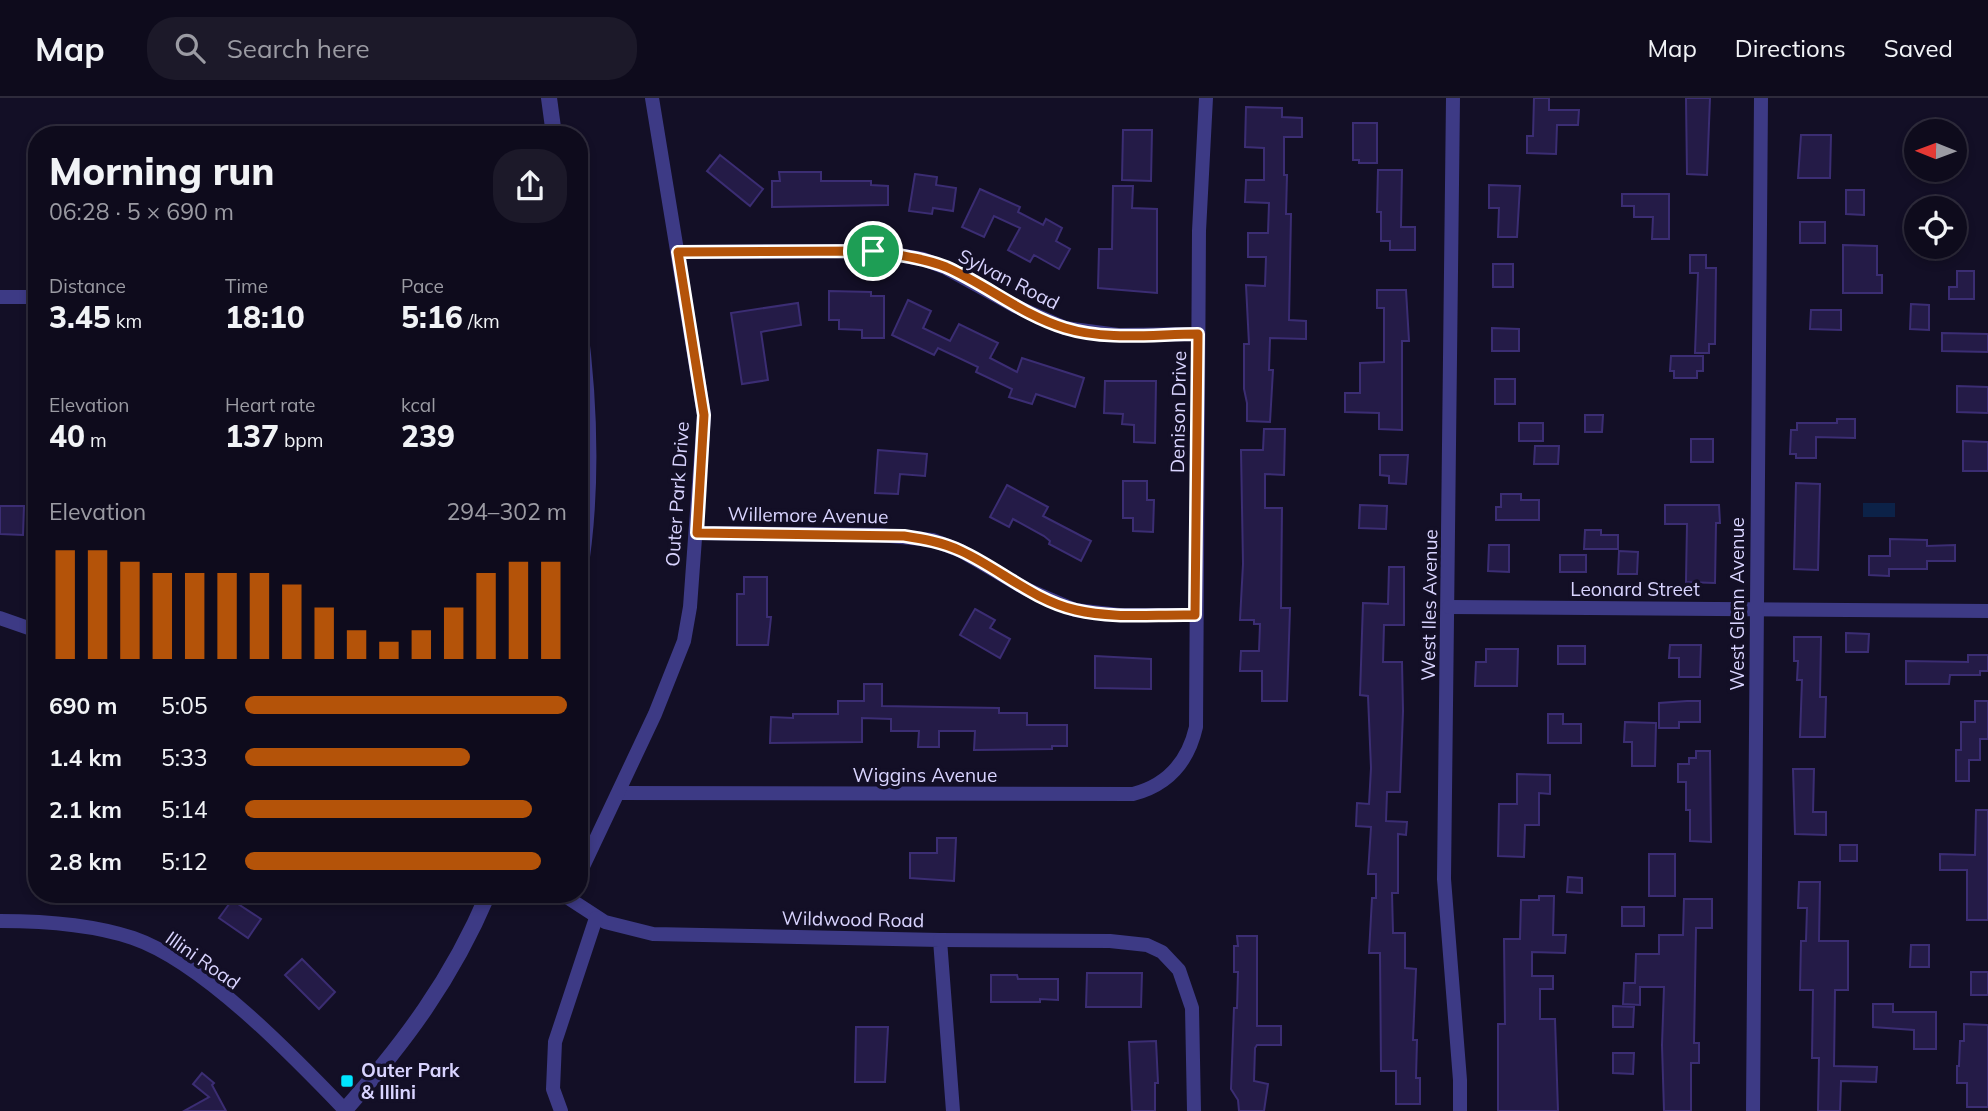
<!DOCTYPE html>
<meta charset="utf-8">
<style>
body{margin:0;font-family:Mulish,sans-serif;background:#1c1929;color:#f1f3f6;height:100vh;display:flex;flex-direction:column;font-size:26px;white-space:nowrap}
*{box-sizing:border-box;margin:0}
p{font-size:23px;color:#9b9ba3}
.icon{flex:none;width:38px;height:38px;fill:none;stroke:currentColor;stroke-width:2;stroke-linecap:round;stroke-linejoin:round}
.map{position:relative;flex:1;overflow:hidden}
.panel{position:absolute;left:28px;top:28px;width:560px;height:777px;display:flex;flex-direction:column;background:#0e0b1c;border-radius:28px;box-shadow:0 4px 10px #0003,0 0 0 2px #2e2b3b}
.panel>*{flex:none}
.needle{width:46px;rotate:271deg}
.tools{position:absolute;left:1904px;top:21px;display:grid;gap:14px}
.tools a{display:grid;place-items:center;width:63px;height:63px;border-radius:50%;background:#0e0b1c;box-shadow:0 4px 10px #0003,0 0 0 2px #2e2b3b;font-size:35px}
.pin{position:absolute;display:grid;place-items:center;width:60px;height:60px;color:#fff;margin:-30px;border:4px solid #fff;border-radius:50%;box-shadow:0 2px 7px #0007}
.round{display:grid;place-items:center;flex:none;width:74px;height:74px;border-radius:28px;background:#1c1929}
.overview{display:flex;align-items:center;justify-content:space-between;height:119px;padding:0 21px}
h1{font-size:38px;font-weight:800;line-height:52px}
.stats{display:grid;grid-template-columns:repeat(3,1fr);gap:10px;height:119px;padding:7px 21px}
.stats div{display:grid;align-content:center}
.stats b{font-size:30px;font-weight:800}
.stats small{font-size:19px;font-weight:400}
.stats p{font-size:19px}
.chart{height:196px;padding:14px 21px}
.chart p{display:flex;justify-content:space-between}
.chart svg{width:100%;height:126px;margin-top:7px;stroke:#b45309;stroke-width:6}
ul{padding:0 21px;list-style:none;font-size:23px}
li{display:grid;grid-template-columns:112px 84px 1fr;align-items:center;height:52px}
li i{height:18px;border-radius:9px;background:#b45309}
header{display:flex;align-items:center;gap:42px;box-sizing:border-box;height:98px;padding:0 35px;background:#0e0b1c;border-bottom:2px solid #2e2b3b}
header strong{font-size:33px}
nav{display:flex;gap:38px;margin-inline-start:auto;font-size:24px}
.search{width:490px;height:63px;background:#1c1929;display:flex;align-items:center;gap:18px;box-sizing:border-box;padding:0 24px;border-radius:28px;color:#9b9ba3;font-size:26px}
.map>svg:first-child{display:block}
.water{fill:#0c2248}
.building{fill:#241b47;stroke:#3b2d73;stroke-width:2}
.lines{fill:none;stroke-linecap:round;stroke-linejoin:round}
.minor{stroke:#3d3a85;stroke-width:14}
.tertiary{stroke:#3d3a85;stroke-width:16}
.route-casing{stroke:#fff;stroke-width:14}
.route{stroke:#b45309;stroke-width:9}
.poi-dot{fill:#00e5ff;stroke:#130f26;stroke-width:2.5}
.labels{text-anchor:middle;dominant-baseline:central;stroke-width:7;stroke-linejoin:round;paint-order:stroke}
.street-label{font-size:19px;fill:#d9d4ff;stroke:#130f26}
.poi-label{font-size:19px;font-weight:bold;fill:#d9d4ff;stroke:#130f26;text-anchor:start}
</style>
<header>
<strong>Map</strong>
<div class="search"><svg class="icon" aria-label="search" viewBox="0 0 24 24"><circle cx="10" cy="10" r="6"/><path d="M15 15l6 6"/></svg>Search here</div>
<nav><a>Map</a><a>Directions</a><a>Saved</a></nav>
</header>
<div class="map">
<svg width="1988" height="1013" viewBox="0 0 1988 1013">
<rect width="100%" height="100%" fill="#130f26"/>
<rect class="water" x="1863" y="405" width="32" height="14"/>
<g class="building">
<path d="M1534,0H1549V12H1579L1578,27H1557L1556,56L1527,55V38H1533Z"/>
<path d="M1686,0H1710L1707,77L1687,76Z"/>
<path d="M1246,9L1282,10V19L1302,20V39H1284V77H1287L1286,116H1291L1289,222L1306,223V241L1270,240L1269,272H1273L1270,324L1247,323V305L1244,291V246H1249L1246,187L1265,188L1266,159H1248V135H1268L1269,105L1245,104L1246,82H1264V50L1245,49Z"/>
<path d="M1353,25H1377V65H1359V62H1353Z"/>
<path d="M1123,32H1152L1151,83L1122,82Z"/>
<path d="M1801,37H1831L1830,80H1798Z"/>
<path d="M720,57L763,91L750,108L707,73Z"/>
<path d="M1378,72H1402L1401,129H1415V152H1390V143H1381V114H1377Z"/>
<path d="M779,74H821V83H871V87L888,88V107L772,109V83H780Z"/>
<path d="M915,76L937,79L936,87L956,90L953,113L933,110L932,116L909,113Z"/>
<path d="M1489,87L1520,88L1517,139H1498L1499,110H1489Z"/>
<path d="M1113,88H1133L1132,110L1157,111V195L1098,190L1099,151H1112Z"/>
<path d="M980,91L1020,109L1018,114L1043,127L1046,121L1062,130L1056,143L1070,151L1059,171L1034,157L1030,164L1008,152L1020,130L994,118L984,139L962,129Z"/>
<path d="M1846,92H1864V117L1846,116Z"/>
<path d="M1622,96H1669V141H1652L1653,119H1634V108H1622Z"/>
<rect x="1800" y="124" width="25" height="21"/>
<path d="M1843,147L1877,148V177H1882V195H1843Z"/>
<path d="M1690,157H1706V170H1716L1715,246H1709V255H1695L1698,175H1690Z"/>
<rect x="1493" y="166" width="20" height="23"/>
<path d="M1957,173H1974V201H1949V189H1957Z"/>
<path d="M1377,192H1406L1409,243H1402V332L1379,331V315L1345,314V295H1360V265L1384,264V210H1377Z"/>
<path d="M829,193L871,194V198H884V240H862V232L839,231V222H829Z"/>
<path d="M908,202L931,213L923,230L950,243L959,226L998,245L990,260L1017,274L1022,260L1084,280L1075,309L1036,296L1032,306L1009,299L1012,291L976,274L978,269L938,250L934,257L892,237Z"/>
<path d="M798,205L801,227L761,234L768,282L742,286L731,215Z"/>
<path d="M1911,206L1929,207V232L1910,231Z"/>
<path d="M1811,212H1841V232L1810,231Z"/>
<path d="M1492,230L1519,231V253H1492Z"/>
<path d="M1942,235L1988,236V254L1942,253Z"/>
<path d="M1671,258H1703V273H1697V280H1674V273H1670Z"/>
<rect x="1495" y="281" width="20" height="25"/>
<path d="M1105,283H1156L1155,345L1134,344V327L1122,326L1123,316L1104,315Z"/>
<path d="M1957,288L1988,289V315L1957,314Z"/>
<path d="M1585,317H1603L1602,334H1585Z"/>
<path d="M1837,321H1855V340L1816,339V360H1796V356H1790L1791,332H1797V325H1837Z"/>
<rect x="1519" y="325" width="24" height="18"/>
<path d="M1264,331H1285L1284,377L1265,376V410H1282L1281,510H1290L1287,603H1262V573H1240L1241,553H1259L1260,526H1254V522H1240L1243,466L1241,352H1263Z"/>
<rect x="1691" y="341" width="22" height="23"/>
<path d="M1963,343L1988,344V373H1963Z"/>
<path d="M1535,348H1559L1558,366H1534Z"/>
<path d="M878,352L927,356L925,378L900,376L898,396L875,395Z"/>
<path d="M1380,357H1408L1406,386L1389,385V378L1380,377Z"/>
<path d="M1123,383H1147V402H1154L1153,434L1133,433V420H1123Z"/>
<path d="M1796,385L1820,386L1818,472L1794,471Z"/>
<path d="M1007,387L1048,409L1043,418L1091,443L1081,463L1049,446L1050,443L1044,438L1013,421L1009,429L990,419Z"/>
<path d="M1501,396H1521V402H1539V422H1496V409H1501Z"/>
<path d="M1360,407L1387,408L1386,431L1359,430Z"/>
<path d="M1665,407H1719L1720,425H1716L1715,485L1686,484L1687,426H1665Z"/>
<path d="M0,408H24L23,437L0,436Z"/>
<path d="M1585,432H1601V437H1618V451H1584Z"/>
<path d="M1890,441L1927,442V448L1955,447V463H1927V471H1889V478L1869,477V458H1890Z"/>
<path d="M1489,447H1509V474L1488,473Z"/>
<path d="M1619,453L1638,454L1637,476H1618Z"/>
<rect x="1560" y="457" width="26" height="17"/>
<path d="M1389,469H1404V527H1384L1383,564H1402L1403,613L1400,694H1387L1386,723L1407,724L1406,737L1398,736V795H1392L1393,835H1405V870L1416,871L1413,942H1417L1416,980H1420V1006H1396V973H1381L1380,855H1369L1372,800H1376V776H1368L1371,729L1356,728L1357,705L1369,706L1371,670L1368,598L1360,597L1363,505L1388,506Z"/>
<path d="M744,479H767V519H771L768,547H737V496H744Z"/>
<path d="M975,511L995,522L990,530L1010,541L1000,560L960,537Z"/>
<path d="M1846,535L1869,536L1868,554H1846Z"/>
<path d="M1794,539H1821L1820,599H1826L1825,639H1800L1802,582H1797L1798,563H1794Z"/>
<path d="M1670,547H1701L1700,579H1679V560H1669Z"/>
<rect x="1558" y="548" width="27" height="18"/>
<path d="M1486,551H1518L1517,588H1475L1476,564H1486Z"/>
<path d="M1968,557H1988V573H1980V577H1950L1949,586H1906V563L1968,564Z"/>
<path d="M1095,558L1151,561V591L1095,590Z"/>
<path d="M864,586H882V608L999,610V615H1027V627H1067V648H1052V651L974,652L975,633H939V649H918L919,633H891V621L862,620V644L770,645L771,619L793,620V616H838V603H864Z"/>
<path d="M1687,603H1700V624H1679V630H1659V605Z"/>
<path d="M1975,603H1988V641H1980V662H1969V683H1956V652H1961V624H1975Z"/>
<path d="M1548,616H1563V626H1581V645H1548Z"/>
<path d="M1625,624L1656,625L1655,668H1632V644H1624Z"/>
<path d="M1696,653H1710L1711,744L1690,743V712H1686V684H1678V666H1689V660H1696Z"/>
<path d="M1793,671H1814L1813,714H1826V737L1795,736Z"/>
<path d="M1517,676L1550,677V696L1539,695V727H1525L1524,759L1498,758L1499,706H1517Z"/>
<path d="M1976,712H1988V822H1967V772H1940V756L1975,757Z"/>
<path d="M937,740H956L954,783L910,780V755H937Z"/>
<rect x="1840" y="747" width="17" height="16"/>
<rect x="1649" y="756" width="26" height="42"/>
<path d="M1568,779L1582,780V795L1567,794Z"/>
<path d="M1799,784H1820L1819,843H1848V892H1835L1834,968L1877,969L1876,984L1841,983L1840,1013H1818L1819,960H1812L1813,892H1800L1801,843H1806L1807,810H1798Z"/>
<path d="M1539,798H1554L1553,837H1566L1565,855L1532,854V878H1553V891H1540V921H1555L1558,1013H1498V926H1505L1504,841H1520L1521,802H1539Z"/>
<path d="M1684,801H1712V830H1696L1694,945H1699V965H1691V1013H1664L1662,947L1664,889H1640V907L1623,906L1624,885H1635L1636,856H1659V837H1683Z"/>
<path d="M232,802L261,821L248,840L219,820Z"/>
<rect x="1622" y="809" width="22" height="19"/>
<path d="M1237,838H1257V928H1281V947H1257L1255,950L1254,983L1268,986L1264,1013H1239L1238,1002L1231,991L1234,910H1237L1238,874H1234V848H1238Z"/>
<path d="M1911,847H1929V869H1910Z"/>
<path d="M302,861L335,894L319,911L285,877Z"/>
<rect x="1971" y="874" width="17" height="23"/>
<path d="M1087,875H1142L1141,909H1086Z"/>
<path d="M991,877H1017L1018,881H1058V902L1040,901V904H991Z"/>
<path d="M1873,906H1893V914H1936V951H1914V932L1873,929Z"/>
<path d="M1613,908L1634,909L1633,929H1613Z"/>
<path d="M1964,926L1988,927V1009H1967V985H1957V968H1959L1960,943H1964Z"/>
<path d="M856,929H888L885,984H855Z"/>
<path d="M1156,943L1158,985H1155V1013H1132L1129,944Z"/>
<path d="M1613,955H1634L1633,976L1613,975Z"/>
<path d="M202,975L214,985L212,987L226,1013H184L209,999L193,986Z"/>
</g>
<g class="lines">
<g class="minor">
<path d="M1453,0L1444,781L1460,982V1013"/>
<path d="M678,154L873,153L923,161L946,170L1015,208L1065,230L1118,237L1198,236"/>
<path d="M0,199H37"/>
<path d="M697,435L879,437L933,442L961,453L1026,491L1075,512L1119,517H1195"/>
<path d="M1449,509L1988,513"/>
<path d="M0,520L37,533"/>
<path d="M619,695L1133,696C1168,687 1188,664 1196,629L1199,133L1206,0"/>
<path d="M579,777L655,616L684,543L690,509L704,317L652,0"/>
<path d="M562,796L605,824L653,836L940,842L953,1013"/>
<path d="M0,823C44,823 91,826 133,840C203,864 293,958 345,1012"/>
<path d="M940,842L1110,843L1147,847L1162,854L1179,872L1192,910L1194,1013"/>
<path d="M561,1013L553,991L555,944L596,820"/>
<path d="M1753,1013L1761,0"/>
</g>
<g class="tertiary">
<path d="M549,0L554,37"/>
<path d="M579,222C590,306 593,395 579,479"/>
<path d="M344,1013C405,944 452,881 488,796"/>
</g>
</g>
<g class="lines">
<g class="route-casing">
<path id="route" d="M873,153C898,157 923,160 946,169C987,187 1022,217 1065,230C1107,243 1155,236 1198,236L1195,517C1155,516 1114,521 1076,512C1033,502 1000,471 961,453C942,444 923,441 904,438L697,435L704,317L678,154Z"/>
</g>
<use href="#route" class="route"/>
</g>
<rect class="poi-dot" x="340" y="976" width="14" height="14" rx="3.5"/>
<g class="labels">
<g class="street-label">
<text transform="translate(1009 181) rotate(27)">Sylvan Road</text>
<text transform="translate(1178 314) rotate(-89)">Denison Drive</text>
<text transform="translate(677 396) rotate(-86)">Outer Park Drive</text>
<text transform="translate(808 417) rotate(1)">Willemore Avenue</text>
<text x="1635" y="491">Leonard Street</text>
<text transform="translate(1737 506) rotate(-90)">West Glenn Avenue</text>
<text transform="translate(1429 507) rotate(-89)">West Iles Avenue</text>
<text x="925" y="677">Wiggins Avenue</text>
<text transform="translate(853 821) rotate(1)">Wildwood Road</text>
<text transform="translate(203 862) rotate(35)">Illini Road</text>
</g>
<g class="poi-label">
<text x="361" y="972">Outer Park<tspan x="361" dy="22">&amp; Illini</tspan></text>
</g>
</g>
</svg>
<div class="tools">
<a><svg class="needle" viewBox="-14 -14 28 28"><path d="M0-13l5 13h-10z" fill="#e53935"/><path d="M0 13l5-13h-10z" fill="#9b9ba3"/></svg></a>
<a><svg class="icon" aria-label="locate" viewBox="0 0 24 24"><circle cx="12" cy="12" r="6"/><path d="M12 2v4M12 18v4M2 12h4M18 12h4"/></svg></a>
</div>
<div class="pin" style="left:873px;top:153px;background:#1e9e55"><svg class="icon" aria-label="arrive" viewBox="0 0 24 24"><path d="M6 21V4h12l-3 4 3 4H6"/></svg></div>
<section class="panel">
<div class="overview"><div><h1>Morning run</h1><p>06:28 · 5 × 690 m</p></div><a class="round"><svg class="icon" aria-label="share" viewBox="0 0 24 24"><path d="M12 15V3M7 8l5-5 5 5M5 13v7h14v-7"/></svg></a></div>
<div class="stats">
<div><p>Distance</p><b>3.45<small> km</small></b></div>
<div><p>Time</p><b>18:10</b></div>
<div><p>Pace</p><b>5:16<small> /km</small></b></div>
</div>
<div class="stats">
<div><p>Elevation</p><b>40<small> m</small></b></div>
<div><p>Heart rate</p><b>137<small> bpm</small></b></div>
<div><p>kcal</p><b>239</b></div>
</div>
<div class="chart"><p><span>Elevation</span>294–302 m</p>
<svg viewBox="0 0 160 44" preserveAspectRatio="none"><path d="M5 44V6M15 44V6M25 44V10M35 44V14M45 44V14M55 44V14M65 44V14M75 44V18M85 44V26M95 44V34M105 44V38M115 44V34M125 44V26M135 44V14M145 44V10M155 44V10"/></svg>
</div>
<ul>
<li><b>690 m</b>5:05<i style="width:100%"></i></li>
<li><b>1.4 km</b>5:33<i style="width:70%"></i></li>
<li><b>2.1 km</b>5:14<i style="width:89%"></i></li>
<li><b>2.8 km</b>5:12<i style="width:92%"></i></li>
</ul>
</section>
</div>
